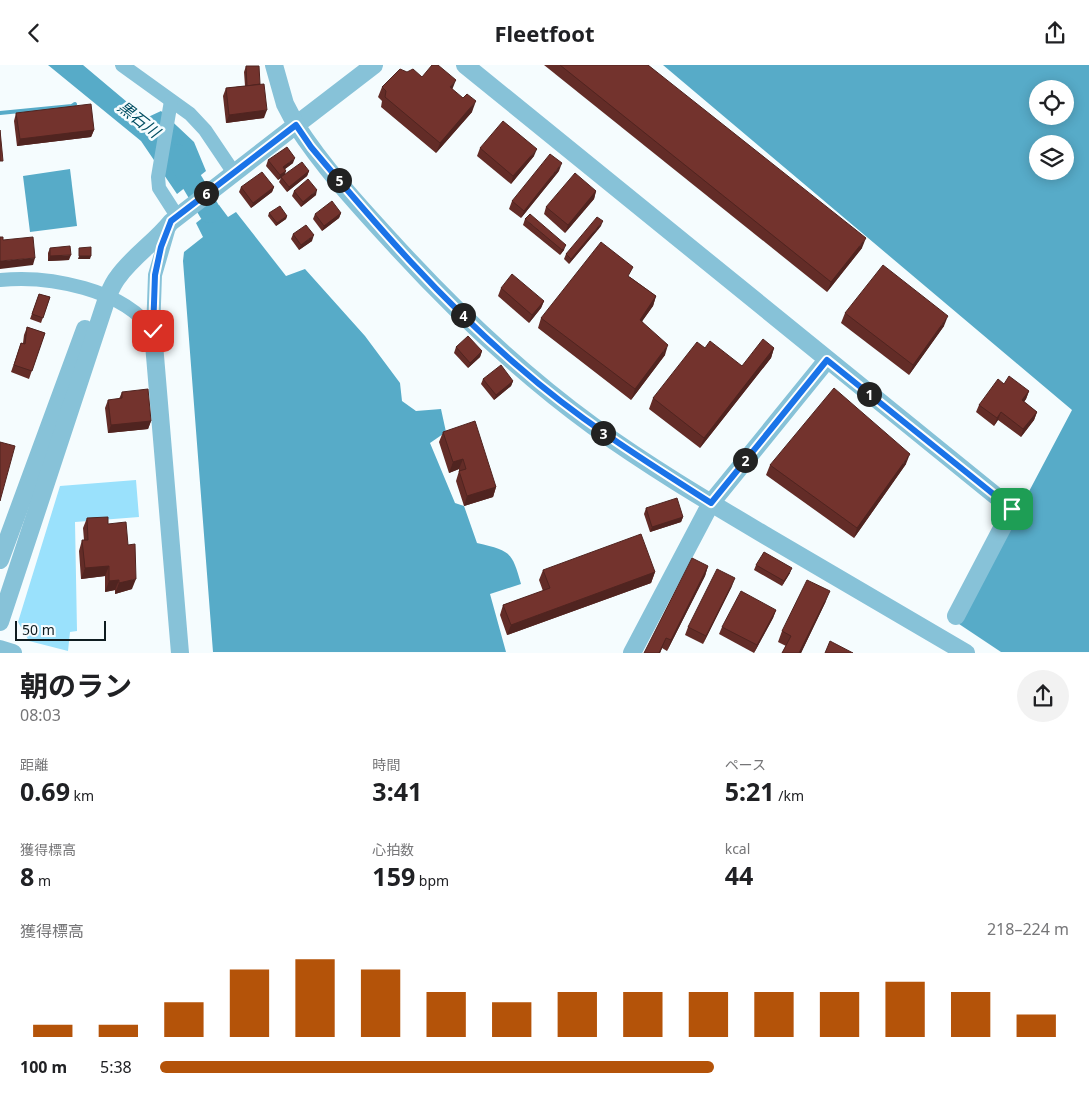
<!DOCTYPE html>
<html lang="ja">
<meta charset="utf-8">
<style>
body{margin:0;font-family:"Noto Sans","Noto Sans JP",sans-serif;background:#f2f2f2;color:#202124;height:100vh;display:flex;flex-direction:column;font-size:19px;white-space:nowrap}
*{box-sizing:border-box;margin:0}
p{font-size:16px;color:#757577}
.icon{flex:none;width:28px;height:28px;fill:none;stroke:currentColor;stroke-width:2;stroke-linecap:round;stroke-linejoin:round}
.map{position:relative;height:588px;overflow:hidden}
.side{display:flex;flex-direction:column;background:#fff;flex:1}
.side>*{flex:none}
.fabs{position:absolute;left:1029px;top:15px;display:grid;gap:10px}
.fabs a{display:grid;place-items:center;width:45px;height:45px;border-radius:50%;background:#fff;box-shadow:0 2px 12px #0003;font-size:25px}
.scale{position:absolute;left:15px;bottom:12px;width:91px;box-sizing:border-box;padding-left:5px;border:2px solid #0f1c20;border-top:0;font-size:14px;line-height:18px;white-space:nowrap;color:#0f1c20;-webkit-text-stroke:4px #f5fcfe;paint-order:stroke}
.pin{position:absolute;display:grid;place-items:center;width:42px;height:42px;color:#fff;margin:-21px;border-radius:10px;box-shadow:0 2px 8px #0006}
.km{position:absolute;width:25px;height:25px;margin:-12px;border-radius:50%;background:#222;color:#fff;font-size:14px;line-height:25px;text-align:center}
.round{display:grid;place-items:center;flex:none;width:52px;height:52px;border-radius:26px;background:#f2f2f2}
.overview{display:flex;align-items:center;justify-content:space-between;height:85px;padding:0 20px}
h1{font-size:28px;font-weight:700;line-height:38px}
.figures{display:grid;grid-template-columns:repeat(3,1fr);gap:8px;height:85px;padding:5px 20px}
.figures div{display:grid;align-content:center}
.figures b{font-size:25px;font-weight:700}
.figures small{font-size:14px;font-weight:400}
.figures p{font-size:14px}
.chart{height:140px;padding:10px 20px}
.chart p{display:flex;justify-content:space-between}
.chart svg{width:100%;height:90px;margin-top:5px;stroke:#b45309;stroke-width:6}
ul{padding:0 20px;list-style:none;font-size:16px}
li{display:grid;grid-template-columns:80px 60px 1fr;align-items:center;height:38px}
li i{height:12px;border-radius:6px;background:#b45309}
header{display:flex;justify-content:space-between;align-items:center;height:65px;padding:0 20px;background:#fff;font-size:22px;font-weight:700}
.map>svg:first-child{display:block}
.green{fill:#9ae1fc}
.water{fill:#57abc8;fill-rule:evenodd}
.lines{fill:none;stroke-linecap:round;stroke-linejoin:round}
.stream{stroke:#57abc8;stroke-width:4}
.river{stroke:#57abc8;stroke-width:22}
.minor{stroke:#87c2d8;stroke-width:14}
.tertiary{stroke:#87c2d8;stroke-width:18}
.wall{fill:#632c27}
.shaded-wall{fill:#502420}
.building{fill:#73332d;stroke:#502420}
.route-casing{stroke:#fff;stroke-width:10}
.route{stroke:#1a73e8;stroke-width:6}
.labels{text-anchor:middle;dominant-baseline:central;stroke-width:5;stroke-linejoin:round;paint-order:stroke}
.water-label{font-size:16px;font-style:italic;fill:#004d61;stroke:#f5fcfe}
</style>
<header><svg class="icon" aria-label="back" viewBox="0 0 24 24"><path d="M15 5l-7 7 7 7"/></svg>Fleetfoot<svg class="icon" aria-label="share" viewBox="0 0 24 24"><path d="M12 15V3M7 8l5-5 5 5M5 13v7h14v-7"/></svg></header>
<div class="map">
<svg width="1089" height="588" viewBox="0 0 1089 588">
<rect width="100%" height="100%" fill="#f5fcfe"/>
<path class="green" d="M136,415L139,452L75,457L77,566L70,567L68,586L29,576L18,557L60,421Z"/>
<g class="water">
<path d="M48,0H83L146,53L161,46L194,77L206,106L177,129L141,76Z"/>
<path d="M663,0H1089V587H1001L959,559L1072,345ZM1038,24H1065V51H1038ZM1038,79H1065V106H1038Z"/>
<path d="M70,104L77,161L30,167L23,111Z"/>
<path d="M219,140L228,152L236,147L286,211L305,204L365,271L400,318L402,336L416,346L441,344L446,367L430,378L455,438L464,441L477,478C510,486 512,486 521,519L490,529L506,587H213L183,196L184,187L203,172L196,158Z"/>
</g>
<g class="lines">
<path class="stream" d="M0,48L72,41L75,39"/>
<path class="river" d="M176,90L210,147"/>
<g class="minor">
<path d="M122,0L190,49L205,65L234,108"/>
<path d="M171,36L158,112L159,123L177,151"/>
<path d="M0,215C48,210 125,224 153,267"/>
<path d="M153,267L155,210L169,162"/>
</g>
<g class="tertiary">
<path d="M374,0L296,60C323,102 358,140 392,177C453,244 519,307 593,361C648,401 709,437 768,472C834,510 900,549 966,588"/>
<path d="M465,0L1012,444L956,551"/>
<path d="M153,267L180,588"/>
<path d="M0,495L85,264"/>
<path d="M0,557L107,233C110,226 113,218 118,212C133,191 155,177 171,157L296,60L285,39L274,0"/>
<path d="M0,584L13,588"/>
<path d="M632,588L711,438L827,295"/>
</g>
</g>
<g class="wall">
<path d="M544,0H648L862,183L827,227Z"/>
<path d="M246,1L260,19L264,53L226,58L223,31L226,23L245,21L244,7Z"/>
<path d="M407,7L452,24L472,47L436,88L381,42L382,36L378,32L382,22Z"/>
<path d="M16,48L94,65L91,72L17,81L14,56Z"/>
<path d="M480,83L534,91L511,119L477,91Z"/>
<path d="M268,95L293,98L285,104L286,106L284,110L309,106L307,111L287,127L279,117L281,113L278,115L266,101Z"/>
<path d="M559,106L521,153L509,144L512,136Z"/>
<path d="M241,122H274L272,127L251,143L239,127Z"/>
<path d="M294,126L316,130L301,142L292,131Z"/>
<path d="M596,126L594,134L565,168L544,149L546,142Z"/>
<path d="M269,148L287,151L286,154L276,161L268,151Z"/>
<path d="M341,148L339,153L322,166L313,154L315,149Z"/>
<path d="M525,154L564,185L560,190L523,160Z"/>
<path d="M601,161L569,199L564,194L566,189Z"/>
<path d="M293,169L312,176L299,185L291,174Z"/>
<path d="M50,183L69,195L48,196V188Z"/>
<path d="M630,212L656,231L653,241L642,256L665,290L631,335L538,263L541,253Z"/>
<path d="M501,223L544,236L541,243L529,258L498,231Z"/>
<path d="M39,229L50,232L41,258L30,254Z"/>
<path d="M845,248L944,261L909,310L841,258Z"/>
<path d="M27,262L45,268L29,314L11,307L21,278H23L24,270Z"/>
<path d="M456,282L482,286L480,292L468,303L454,288Z"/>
<path d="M705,283L742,301L774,283L771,293L700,383L649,344L653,333Z"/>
<path d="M483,314L513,316L511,321L494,335L481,319Z"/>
<path d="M1004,319L1029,326L1026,334L1024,337L1037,347L1034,355L1021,372L998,355L994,361L976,347L979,340Z"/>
<path d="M122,327L151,356L148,364L108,368L105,343L108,335L119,334Z"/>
<path d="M443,367L496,422L493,432L464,441L456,416L459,406V404L449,408L439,377Z"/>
<path d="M906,399L854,473L766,410L770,400Z"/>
<path d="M646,443L683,452L681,457L650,467L644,449Z"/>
<path d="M87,453L108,459L128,480L132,524L115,529V525L105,527V511L81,514L79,486L82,475H84L83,463Z"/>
<path d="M756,500L790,508L782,521L754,505Z"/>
<path d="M708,501L705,511L667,586L662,583L660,588H644Z"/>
<path d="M543,505L655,507L651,518L507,570L500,550L503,540L543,526L539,515Z"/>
<path d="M732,521L703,579L685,570L688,562Z"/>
<path d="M826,536L801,588H782L786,581L778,577L782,566Z"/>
<path d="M776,545L773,553L754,588L719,569L722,562Z"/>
</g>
<g class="shaded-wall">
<path d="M456,15L452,25L450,22Z"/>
<path d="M476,36L472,47L436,88L440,78Z"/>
<path d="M267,45L264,53L226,58L229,50Z"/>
<path d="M94,65L91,72L17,81L20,74Z"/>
<path d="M537,84L534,91L511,119L513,111Z"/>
<path d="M295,93L293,98L281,107L283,102Z"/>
<path d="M562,98L559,106L521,153L524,146Z"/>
<path d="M286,106L284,111L278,115L280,110Z"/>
<path d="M309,106L307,111L287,127L289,122Z"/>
<path d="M274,122L272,127L251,143L253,138Z"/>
<path d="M317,125L316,130L301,142L303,137Z"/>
<path d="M596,126L594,134L565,168L568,160Z"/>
<path d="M341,148L339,153L322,166L324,161Z"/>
<path d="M287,151L286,154L276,161L277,158Z"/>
<path d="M603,156L601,161L569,199L571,194Z"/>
<path d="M314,170L312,176L299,185L301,180Z"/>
<path d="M866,173L862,183L827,227L831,217Z"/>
<path d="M566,180L564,185L560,190L562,185Z"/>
<path d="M71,190L69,195L48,196L50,191Z"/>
<path d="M79,191H91L90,194H78Z"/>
<path d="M35,193L33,200L0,204V196Z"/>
<path d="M656,231L653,241L636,265L640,255Z"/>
<path d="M544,236L541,243L529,258L532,250Z"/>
<path d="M948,251L944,261L909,310L913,300Z"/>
<path d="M668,280L665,290L631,335L635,324Z"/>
<path d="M774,283L771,293L700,383L704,373Z"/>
<path d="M482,286L480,292L468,303L470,298Z"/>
<path d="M513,316L511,321L494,335L496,330Z"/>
<path d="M1029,326L1026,334L1019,343L1022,335Z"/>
<path d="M1001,347L998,355L994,361L997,353Z"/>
<path d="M1037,347L1034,355L1021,372L1023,364Z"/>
<path d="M151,356L148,364L108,368L111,360Z"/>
<path d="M910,389L906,399L854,473L857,463Z"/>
<path d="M463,394L459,404L449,408L453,397Z"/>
<path d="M496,422L493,432L464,441L467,431Z"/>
<path d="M683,452L681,457L650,467L652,462Z"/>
<path d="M109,501L105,511L81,514L85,503Z"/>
<path d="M708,501L705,511L667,586L671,575Z"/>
<path d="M792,503L790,508L782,521L784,516Z"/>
<path d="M655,507L651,518L507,570L511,560Z"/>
<path d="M735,513L732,521L703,579L706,571Z"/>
<path d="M136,514L132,524L115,529L119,518Z"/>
<path d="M119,515L115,525L105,527L109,516Z"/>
<path d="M830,526L826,536L801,588H799Z"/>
<path d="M776,545L773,553L754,588L757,580Z"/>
<path d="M666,573L660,588H659Z"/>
</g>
<g class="building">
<path d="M432,0H438L456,15L450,22L463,33L467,29L476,36L440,78L385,32L386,26L382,22L400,4L407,7L413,4L422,12Z"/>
<path d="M560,0H648L866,173L831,217Z"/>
<path d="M246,1H259L260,19L247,21Z"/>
<path d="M264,19L267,45L229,50L226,23Z"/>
<path d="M91,39L94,65L20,74L16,48Z"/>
<path d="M503,56L537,84L513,111L480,83Z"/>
<path d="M0,65L3,96H0Z"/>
<path d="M287,82L295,93L283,102L286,106L280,110L268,95Z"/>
<path d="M550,89L562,98L524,146L512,136Z"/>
<path d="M302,97L309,106L289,122L281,112Z"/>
<path d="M262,107L274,122L253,138L241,122Z"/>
<path d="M575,108L596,126L568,160L546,142Z"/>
<path d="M308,114L317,125L303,137L294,126Z"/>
<path d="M332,136L341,148L324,161L315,149Z"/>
<path d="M280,141L287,151L277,158L269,148Z"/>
<path d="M530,149L566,180L562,185L525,154Z"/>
<path d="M597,152L603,156L571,194L566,189Z"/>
<path d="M306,160L314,170L301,180L293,169Z"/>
<path d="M0,172H3V175L33,172L35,193L0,196Z"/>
<path d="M601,177L633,202L628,211L656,231L640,255L668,280L635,324L541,253Z"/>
<path d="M70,181L71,190L50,191V183Z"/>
<path d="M91,182V191H79V183Z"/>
<path d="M883,200L948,251L913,300L845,248Z"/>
<path d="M512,209L544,236L532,250L501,223Z"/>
<path d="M39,229L50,232L43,253L32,249Z"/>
<path d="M27,262L45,268L32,306L14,300L21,278L25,279Z"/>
<path d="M468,271L482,286L470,298L456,282Z"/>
<path d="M763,274L774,283L704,373L653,333L697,277L705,283L710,276L742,301Z"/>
<path d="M501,300L513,316L496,330L483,314Z"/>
<path d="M1009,311L1029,326L1022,335L1037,347L1023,364L1001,347L997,353L979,340L998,314L1004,319Z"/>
<path d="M834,323L910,389L857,463L770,400Z"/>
<path d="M148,324L151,356L111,360L108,335L122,333V327Z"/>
<path d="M475,356L496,422L467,431L459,406L466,404L463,394L453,397L443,367Z"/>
<path d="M0,377L15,381L0,436Z"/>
<path d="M677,433L683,452L652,462L646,443Z"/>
<path d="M108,452V459L126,457L128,480L135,479L136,514L119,518V515L109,516V501L85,503L82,475H88L87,453Z"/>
<path d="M641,469L655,507L511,560L503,540L550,523L543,505Z"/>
<path d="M764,487L792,503L784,516L756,500Z"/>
<path d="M692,493L708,501L671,575L666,573L659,588H644Z"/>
<path d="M717,504L735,513L706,571L688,562Z"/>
<path d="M807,515L830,526L799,588H782L791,571L782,566Z"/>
<path d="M741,526L776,545L757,580L722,562Z"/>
<path d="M830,576L853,588H825Z"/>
</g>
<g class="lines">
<g class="route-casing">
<path id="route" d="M153,266L155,210L161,182L171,156L296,60L311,82C376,160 442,236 519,302C578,354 645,396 711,438L827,295L1012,444"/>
</g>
<use href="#route" class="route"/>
</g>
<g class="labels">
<g class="water-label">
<text transform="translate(139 54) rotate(38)">黒石川</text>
</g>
</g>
</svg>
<div class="fabs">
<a><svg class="icon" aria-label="locate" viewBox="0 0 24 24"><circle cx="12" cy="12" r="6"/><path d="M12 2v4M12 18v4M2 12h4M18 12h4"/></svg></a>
<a><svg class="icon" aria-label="layers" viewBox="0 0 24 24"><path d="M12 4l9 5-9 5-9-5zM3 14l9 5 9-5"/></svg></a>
</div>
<div class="scale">50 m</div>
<div class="pin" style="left:1012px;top:444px;background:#1e9e55"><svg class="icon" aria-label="arrive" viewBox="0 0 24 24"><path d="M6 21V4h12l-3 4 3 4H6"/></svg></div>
<div class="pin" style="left:153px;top:266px;background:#d93025"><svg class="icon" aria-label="check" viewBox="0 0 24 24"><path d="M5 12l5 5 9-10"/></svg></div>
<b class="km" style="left:869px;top:329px">1</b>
<b class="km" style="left:745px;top:395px">2</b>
<b class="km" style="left:603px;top:368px">3</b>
<b class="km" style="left:463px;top:250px">4</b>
<b class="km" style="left:339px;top:115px">5</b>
<b class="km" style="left:206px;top:128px">6</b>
</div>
<section class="side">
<div class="overview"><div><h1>朝のラン</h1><p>08:03</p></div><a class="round"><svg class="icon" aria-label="share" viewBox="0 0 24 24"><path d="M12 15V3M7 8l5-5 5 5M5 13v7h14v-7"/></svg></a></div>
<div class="figures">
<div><p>距離</p><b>0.69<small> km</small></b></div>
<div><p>時間</p><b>3:41</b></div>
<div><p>ペース</p><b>5:21<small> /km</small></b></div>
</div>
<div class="figures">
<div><p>獲得標高</p><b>8<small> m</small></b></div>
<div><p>心拍数</p><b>159<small> bpm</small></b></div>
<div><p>kcal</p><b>44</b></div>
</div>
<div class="chart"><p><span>獲得標高</span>218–224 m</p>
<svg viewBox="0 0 160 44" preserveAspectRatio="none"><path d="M5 44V38M15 44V38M25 44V27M35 44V11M45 44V6M55 44V11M65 44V22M75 44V27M85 44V22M95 44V22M105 44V22M115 44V22M125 44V22M135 44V17M145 44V22M155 44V33"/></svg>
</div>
<ul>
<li><b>100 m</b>5:38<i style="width:61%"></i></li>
</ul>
</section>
